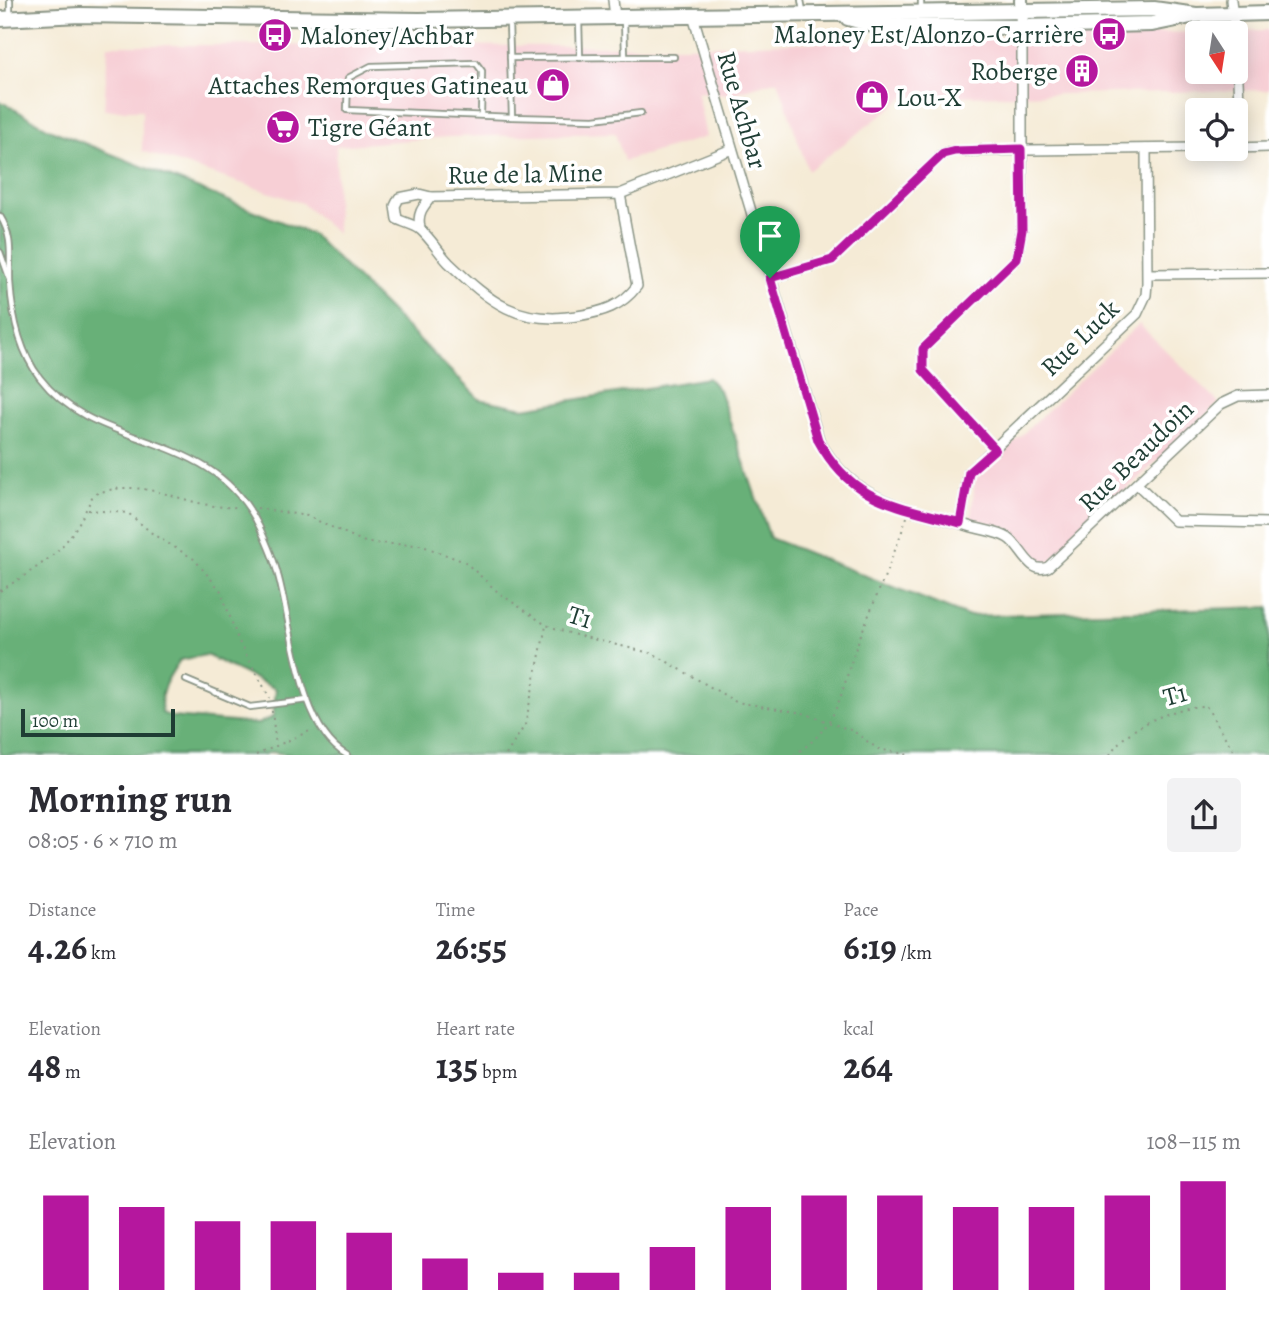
<!DOCTYPE html>
<meta charset="utf-8">
<style>
body{margin:0;font-family:Alegreya,serif;background:#f2f2f3;color:#2b2b33;height:100vh;display:flex;flex-direction:column;font-size:26px;white-space:nowrap}
*{box-sizing:border-box;margin:0}
p{font-size:23px;color:#7c7c81}
.icon{flex:none;width:38px;height:38px;fill:none;stroke:currentColor;stroke-width:2;stroke-linecap:round;stroke-linejoin:round}
.map{position:relative;height:755px;overflow:hidden}
.sheet{display:flex;flex-direction:column;background:#fff;flex:1}
.sheet>*{flex:none}
.needle{width:46px;rotate:168deg}
.tools{position:absolute;left:1185px;top:21px;display:grid;gap:14px}
.tools a{display:grid;place-items:center;width:63px;height:63px;border-radius:7px;background:#fff;box-shadow:0 4px 18px #0003;font-size:35px}
.scale{position:absolute;left:21px;bottom:18px;width:154px;box-sizing:border-box;padding-left:7px;border:4px solid #1f3d34;border-top:0;font-size:19px;line-height:24px;white-space:nowrap;color:#1f3d34;-webkit-text-stroke:5px #fff;paint-order:stroke}
.pin{position:absolute;display:grid;place-items:center;width:60px;height:60px;color:#fff;margin:-72px -30px;border-radius:50% 50% 50% 0;rotate:-45deg;box-shadow:0 0 7px #0007}
.pin .icon{rotate:45deg}
.round{display:grid;place-items:center;flex:none;width:74px;height:74px;border-radius:7px;background:#f2f2f3}
.head{display:flex;align-items:center;justify-content:space-between;height:119px;padding:0 28px}
h1{font-size:38px;font-weight:700;line-height:52px}
.metrics{display:grid;grid-template-columns:repeat(3,1fr);gap:10px;height:119px;padding:7px 28px}
.metrics div{display:grid;align-content:center}
.metrics b{font-size:35px;font-weight:700}
.metrics small{font-size:19px;font-weight:400}
.metrics p{font-size:19px}
.chart{height:196px;padding:14px 28px}
.chart p{display:flex;justify-content:space-between}
.chart svg{width:100%;height:126px;margin-top:7px;stroke:#b5179e;stroke-width:6}
.map>svg:first-child{display:block}
.built{fill:#f7cfd5;fill-rule:evenodd}
.forest{fill:#68b078;stroke:#447656;stroke-width:2;fill-rule:evenodd}
.lines{fill:none;stroke-linecap:round;stroke-linejoin:round}
.lane-casing{stroke:#8a9485;stroke-width:8}
.street-casing{stroke:#8a9485;stroke-width:12}
.secondary-casing{stroke:#8a9485;stroke-width:16}
.primary-casing{stroke:#8a9485;stroke-width:18}
.path{stroke:#8a9485;stroke-width:2;stroke-dasharray:2 5;stroke-linecap:butt}
.lane{stroke:#fff;stroke-width:4.5}
.street{stroke:#fff;stroke-width:9}
.secondary{stroke:#fff;stroke-width:12}
.primary{stroke:#fff;stroke-width:14}
.route-casing{stroke:#fff;stroke-width:14}
.route{stroke:#b5179e;stroke-width:9}
.labels{text-anchor:middle;dominant-baseline:central;stroke-width:7;stroke-linejoin:round;paint-order:stroke}
.poi-label{font-size:26px;fill:#1f3d34;stroke:#fff;text-anchor:end}
.street-label{font-size:26px;fill:#1f3d34;stroke:#fff}
</style>
<div class="map">
<svg width="1269" height="755" viewBox="0 0 1269 755">
<rect width="100%" height="100%" fill="#fff"/>
<filter id="ink" filterUnits="userSpaceOnUse"><feTurbulence type="fractalNoise" baseFrequency=".0143" numOctaves="2"/><feDisplacementMap in="SourceGraphic" scale="14" xChannelSelector="R" yChannelSelector="G"/><feConvolveMatrix kernelMatrix="1 2 1 2 8 2 1 2 1" color-interpolation-filters="sRGB"/></filter>
<filter id="wash" filterUnits="userSpaceOnUse"><feTurbulence type="fractalNoise" baseFrequency=".00686" numOctaves="4" result="noise"/><feDisplacementMap in="SourceGraphic" scale="28" xChannelSelector="R" yChannelSelector="G"/><feGaussianBlur stdDeviation="1.57" result="paint"/><feColorMatrix in="noise" values="0 0 0 0 0 0 0 0 0 0 0 0 0 0 0 0 0 1.4 0 .05"/><feComposite in="paint" operator="in"/></filter>
<g filter="url(#wash)">
<rect width="100%" height="100%" fill="#f5ebd6"/>
<g class="built">
<path d="M1269,30V90L905,97L808,171L778,80L731,94L697,92L706,137L624,161L615,133L448,137L336,146L337,234L302,203L142,151V110H104L108,45L682,46ZM1197,33H1236V72H1197Z"/>
<path d="M1139,324L1219,403L1046,565L1011,529L971,518L975,479Z"/>
</g>
<path class="forest" d="M0,101L51,130L312,234L479,399L524,408L708,378L719,390L770,538L967,616L1269,607V755H293L272,752L262,755H0ZM206,655L276,689L273,717L258,724L172,717L162,713C158,691 168,678 180,660Z"/>
</g>
<g filter="url(#ink)">
<g class="lines">
<g class="lane-casing">
<g id="lane">
<path d="M801,0L803,11"/>
<path d="M921,0V10"/>
<path d="M10,14V0"/>
<path d="M624,18L625,57H674"/>
<path d="M579,20L580,58"/>
<path d="M509,23L512,117L594,119L641,113"/>
<path d="M510,58L625,57"/>
<path d="M481,115L482,71L476,63L371,66L348,78L347,110L512,117"/>
<path d="M0,216C14,238 9,258 10,282C12,315 19,351 40,378C98,454 210,426 259,526C266,541 274,559 278,575C292,624 298,728 347,755"/>
<path d="M0,252L9,277"/>
<path d="M186,680L250,707L308,700"/>
</g>
</g>
<g class="street-casing">
<g id="street">
<path d="M613,0L615,17"/>
<path d="M1231,0L1235,33"/>
<path d="M693,16L819,440C854,505 907,507 972,527C983,530 999,532 1008,538C1022,547 1029,575 1048,567L1221,404L1238,396L1269,395"/>
<path d="M1236,37L1241,147"/>
<path d="M1236,148L1269,147"/>
<path d="M620,194L637,286C622,306 603,312 577,316C518,325 491,303 449,263C439,253 432,240 421,230C416,225 405,223 397,219L395,206L399,198L419,194L431,197L620,194L732,149"/>
<path d="M420,228C417,214 422,208 431,197"/>
<path d="M1148,274L1269,273"/>
<path d="M770,278L832,260L943,154L955,151L1197,148"/>
<path d="M995,449L923,370V349L1017,258L1022,230V27"/>
<path d="M1137,484L1175,521L1269,523"/>
<path d="M960,523L969,472L1137,314L1146,295L1147,283L1146,149"/>
</g>
</g>
<g class="secondary-casing">
<path id="secondary" d="M1021,0L1022,27"/>
</g>
<g class="primary-casing">
<g id="primary">
<path d="M848,18L877,26L1022,27L1152,24L1196,15L1269,13"/>
<path d="M0,19L80,15L419,20L1154,9L1196,15"/>
</g>
</g>
<g class="path">
<path d="M257,508L307,516L367,543L420,545L465,562L499,593L546,625L572,634L654,654L736,702L803,713L853,731L878,749L910,755"/>
<path d="M88,510L128,513L154,535L194,559L221,591L238,640L270,698"/>
<path d="M0,591C50,559 68,551 93,495C147,473 185,510 237,507"/>
<path d="M272,711L276,746"/>
<path d="M256,755L312,730"/>
<path d="M506,755L525,725L546,626"/>
<path d="M794,755C845,722 840,686 860,637C876,597 893,558 907,517"/>
<path d="M1110,755C1123,728 1178,705 1206,706L1236,755"/>
</g>
<use href="#lane" class="lane"/>
<use href="#street" class="street"/>
<use href="#secondary" class="secondary"/>
<use href="#primary" class="primary"/>
</g>
</g>
<g class="lines" filter="url(#ink)">
<g class="route-casing">
<path id="route" d="M1021,149L1022,230L1017,258L923,349V370L995,449L969,472L960,523C897,505 852,503 818,440L770,278L832,260L943,154L955,151Z"/>
</g>
<use href="#route" class="route"/>
</g>
<defs>
<g id="bus-disc" transform="scale(1.75)"><circle r="9.5" fill="#b5179e" stroke="#fff"/><path d="M-5-6H5V4H4V6H2V4H-2V6H-4V4H-5ZM-3.5-4V0h7V-4ZM-3.5 1.2v1.5H-2V1.2ZM2 1.2v1.5H3.5V1.2Z" fill="#fff"/></g>
<g id="building-disc" transform="scale(1.75)"><circle r="9.5" fill="#b5179e" stroke="#fff"/><path d="M-4-6H4V6H1V3H-1V6H-4ZM-2.5-4.3h1.7v1.8h-1.7ZM.8-4.3h1.7v1.8H.8ZM-2.5-1h1.7V.8h-1.7ZM.8-1h1.7V.8H.8Z" fill="#fff"/></g>
<g id="shop-disc" transform="scale(1.75)"><circle r="9.5" fill="#b5179e" stroke="#fff"/><path d="M-5-2.5h2.3a2.7 3.5 0 0 1 5.4 0H5L5.5 6h-11ZM-1.5-2.5h3a1.5 2.3 0 0 0-3 0Z" fill="#fff"/></g>
<g id="supermarket-disc" transform="scale(1.75)"><circle r="9.5" fill="#b5179e" stroke="#fff"/><path d="M-6-5.5h2.5l.6 2H6L4.5 2H-2.5L-4.4-4H-6ZM-1.5 3.2a1.3 1.3 0 1 0 .1 0ZM3 3.2a1.3 1.3 0 1 0 .1 0Z" fill="#fff"/></g>
</defs>
<g fill-rule="evenodd">
<use href="#bus-disc" x="1109" y="34"/>
<use href="#bus-disc" x="275" y="35"/>
<use href="#building-disc" x="1082" y="71"/>
<use href="#shop-disc" x="553" y="85"/>
<use href="#shop-disc" x="872" y="97"/>
<use href="#supermarket-disc" x="283" y="127"/>
</g>
<g class="labels">
<g class="poi-label">
<text x="1084" y="34">Maloney Est/Alonzo-Carrière</text>
<text x="300" y="35" text-anchor="start">Maloney/Achbar</text>
<text x="1058" y="71">Roberge</text>
<text x="528" y="85">Attaches Remorques Gatineau</text>
<text x="896" y="97" text-anchor="start">Lou-X</text>
<text x="308" y="127" text-anchor="start">Tigre Géant</text>
</g>
<g class="street-label">
<text transform="translate(742 110) rotate(74)">Rue Achbar</text>
<text transform="translate(525 174) rotate(-1)">Rue de la Mine</text>
<text transform="translate(1080 338) rotate(-44)">Rue Luck</text>
<text transform="translate(1136 456) rotate(-44)">Rue Beaudoin</text>
<text transform="translate(580 617) rotate(17)">T1</text>
<text transform="translate(1175 695) rotate(-15)">T1</text>
</g>
</g>
</svg>
<div class="tools">
<a><svg class="needle" viewBox="-14 -14 28 28"><path d="M0-13l5 13h-10z" fill="#e53935"/><path d="M0 13l5-13h-10z" fill="#7c7c81"/></svg></a>
<a><svg class="icon" aria-label="locate" viewBox="0 0 24 24"><circle cx="12" cy="12" r="6"/><path d="M12 2v4M12 18v4M2 12h4M18 12h4"/></svg></a>
</div>
<div class="scale">100 m</div>
<div class="pin" style="left:770px;top:278px;background:#1e9e55"><svg class="icon" aria-label="arrive" viewBox="0 0 24 24"><path d="M6 21V4h12l-3 4 3 4H6"/></svg></div>
</div>
<section class="sheet">
<div class="head"><div><h1>Morning run</h1><p>08:05 · 6 × 710 m</p></div><a class="round"><svg class="icon" aria-label="share" viewBox="0 0 24 24"><path d="M12 15V3M7 8l5-5 5 5M5 13v7h14v-7"/></svg></a></div>
<div class="metrics">
<div><p>Distance</p><b>4.26<small> km</small></b></div>
<div><p>Time</p><b>26:55</b></div>
<div><p>Pace</p><b>6:19<small> /km</small></b></div>
</div>
<div class="metrics">
<div><p>Elevation</p><b>48<small> m</small></b></div>
<div><p>Heart rate</p><b>135<small> bpm</small></b></div>
<div><p>kcal</p><b>264</b></div>
</div>
<div class="chart"><p><span>Elevation</span>108–115 m</p>
<svg viewBox="0 0 160 44" preserveAspectRatio="none"><path d="M5 44V11M15 44V15M25 44V20M35 44V20M45 44V24M55 44V33M65 44V38M75 44V38M85 44V29M95 44V15M105 44V11M115 44V11M125 44V15M135 44V15M145 44V11M155 44V6"/></svg>
</div>
</section>
